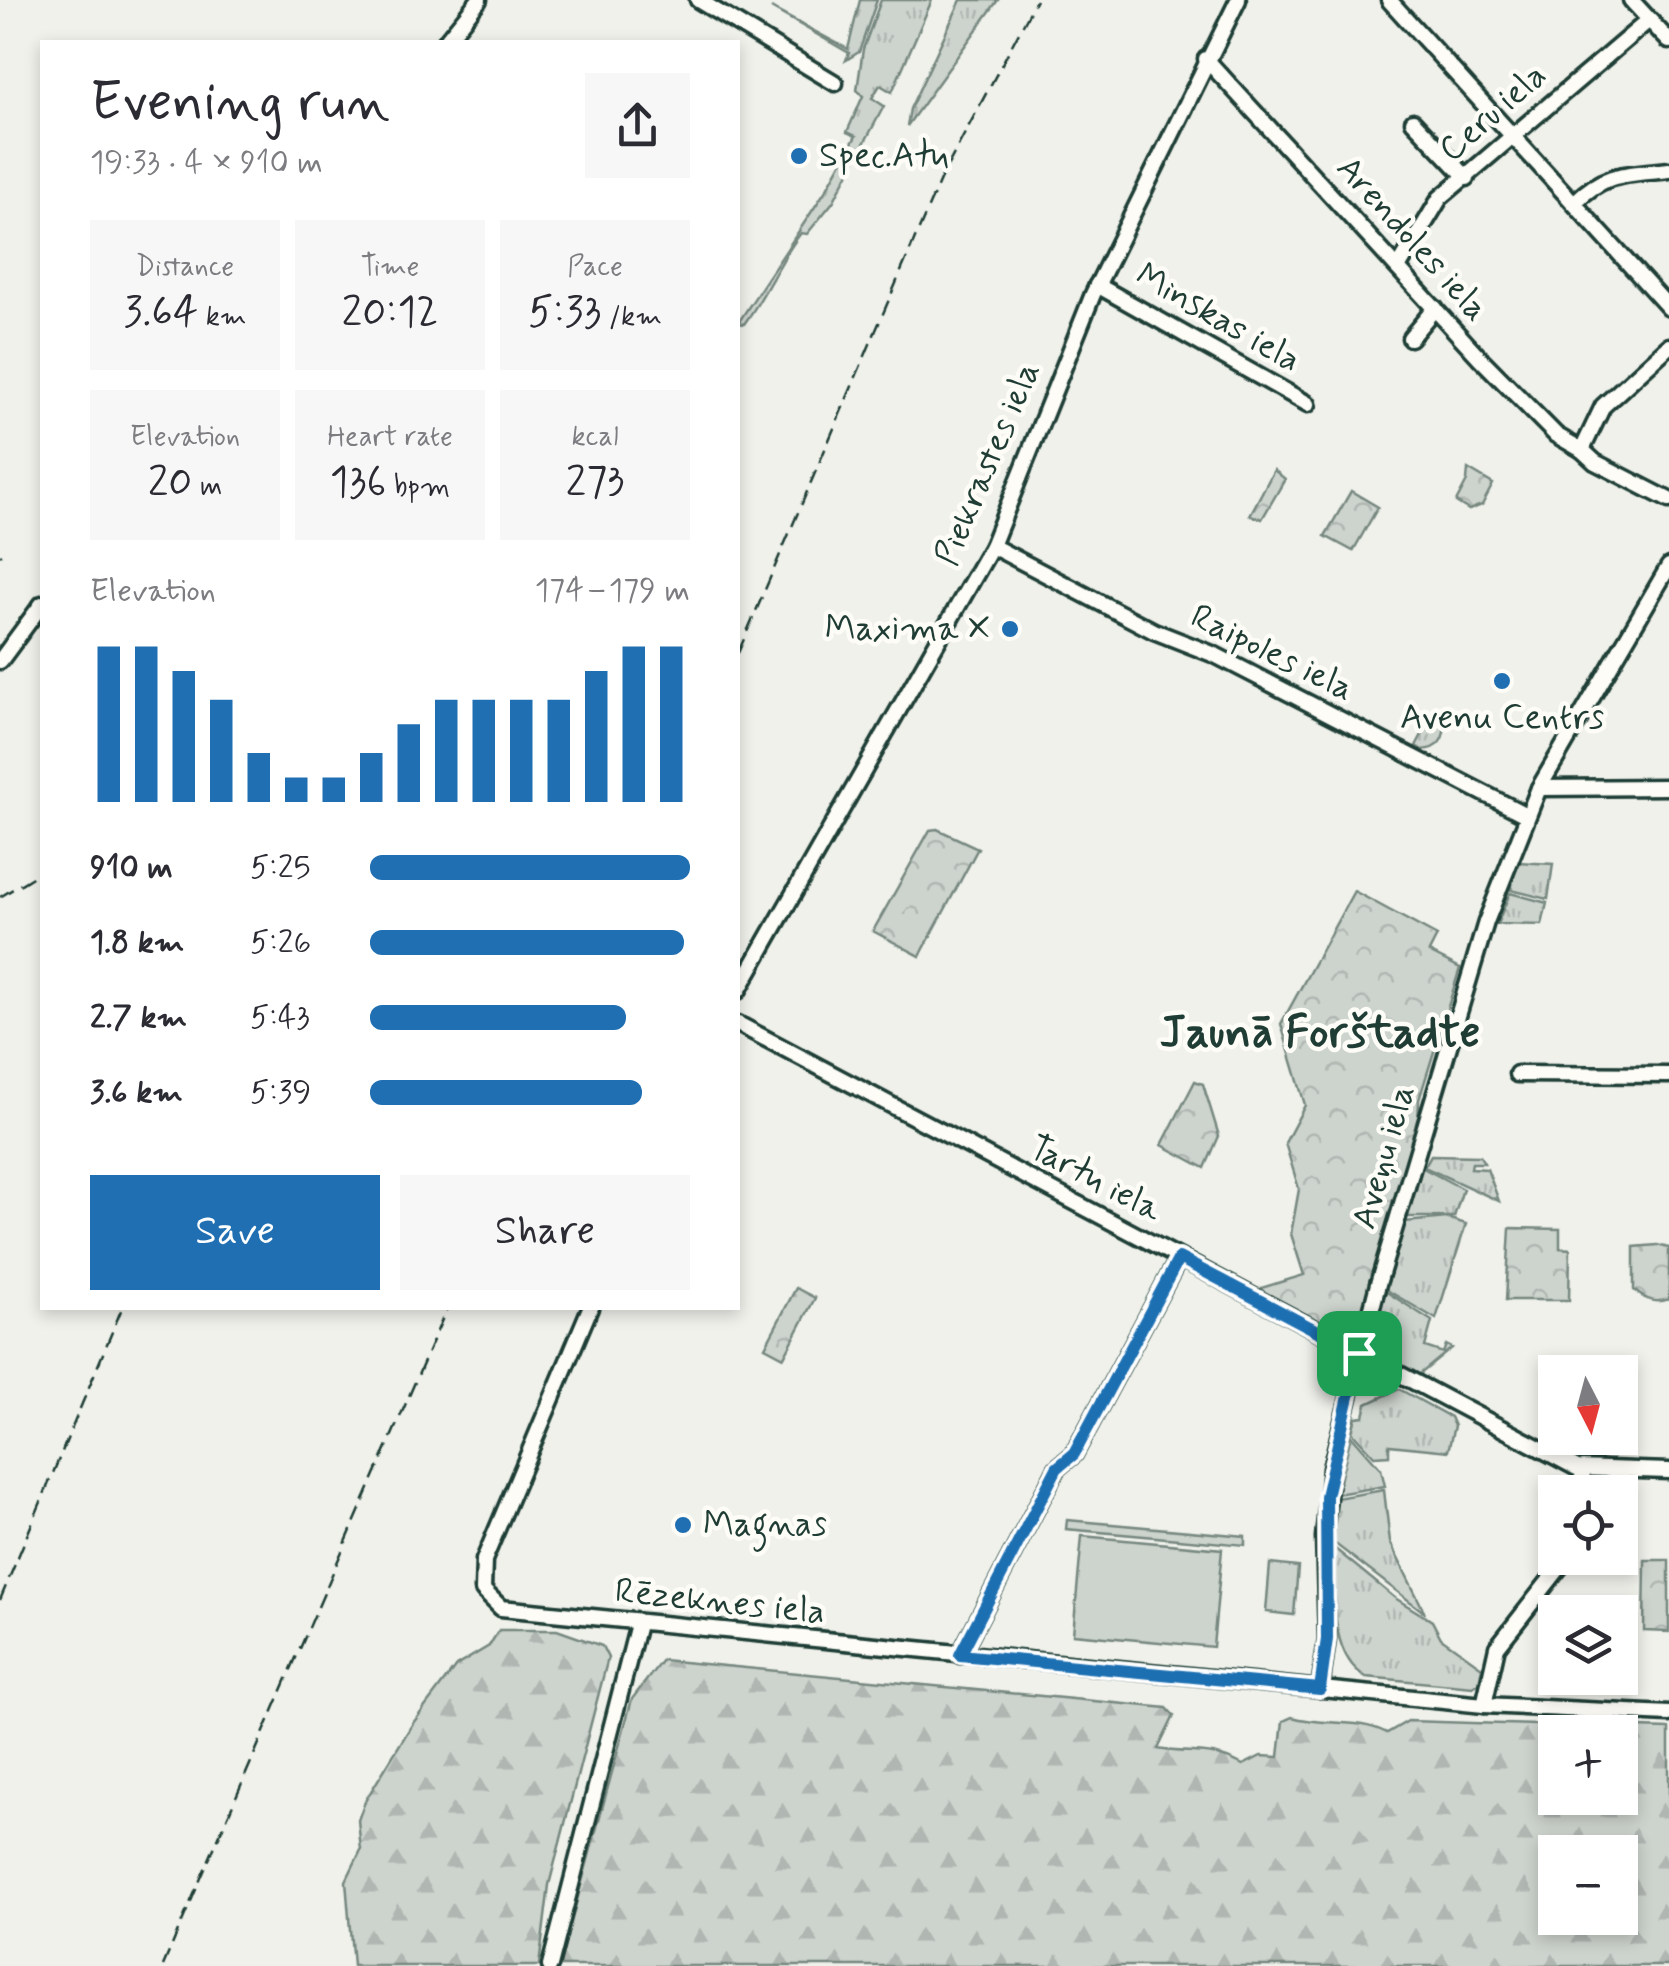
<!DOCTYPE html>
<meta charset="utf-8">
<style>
body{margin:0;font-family:Mynerve,sans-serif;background:#f7f7f7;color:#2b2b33;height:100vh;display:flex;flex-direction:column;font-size:38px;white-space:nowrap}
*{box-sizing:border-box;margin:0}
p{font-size:32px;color:#7c7c81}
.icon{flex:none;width:55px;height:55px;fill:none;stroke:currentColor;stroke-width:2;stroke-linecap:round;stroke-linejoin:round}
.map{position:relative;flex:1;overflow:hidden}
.side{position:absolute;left:40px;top:40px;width:700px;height:1270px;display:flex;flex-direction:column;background:#fff;border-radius:0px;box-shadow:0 5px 15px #0003}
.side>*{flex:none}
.needle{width:65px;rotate:174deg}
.fabs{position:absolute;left:1538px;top:1355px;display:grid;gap:20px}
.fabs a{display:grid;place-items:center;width:100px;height:100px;border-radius:0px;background:#fff;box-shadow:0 5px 15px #0003;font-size:50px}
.pin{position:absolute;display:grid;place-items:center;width:85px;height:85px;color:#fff;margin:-42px;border-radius:20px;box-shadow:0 5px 15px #0006}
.round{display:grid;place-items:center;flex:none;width:105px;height:105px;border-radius:0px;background:#f7f7f7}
.headline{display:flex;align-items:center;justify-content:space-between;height:170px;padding:0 50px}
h1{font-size:55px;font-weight:600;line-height:75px}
.metrics{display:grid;grid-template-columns:repeat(3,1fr);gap:15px;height:170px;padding:10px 50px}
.metrics div{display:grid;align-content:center;border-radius:0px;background:#f7f7f7;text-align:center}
.metrics b{font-size:42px;font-weight:600}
.metrics small{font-size:28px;font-weight:400}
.metrics p{font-size:28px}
.chart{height:280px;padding:20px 50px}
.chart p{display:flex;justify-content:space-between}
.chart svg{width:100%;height:180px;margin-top:10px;stroke:#1f6fb2;stroke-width:6}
.primary-button{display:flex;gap:20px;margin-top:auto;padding:20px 50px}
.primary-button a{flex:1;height:115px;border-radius:0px;background:#1f6fb2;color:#fff;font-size:40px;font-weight:600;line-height:115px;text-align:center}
.primary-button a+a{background:#f7f7f7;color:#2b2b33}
ul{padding:0 50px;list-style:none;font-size:32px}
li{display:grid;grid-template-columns:160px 120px 1fr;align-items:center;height:75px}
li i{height:25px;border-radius:12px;background:#1f6fb2}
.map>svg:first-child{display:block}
.grass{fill:url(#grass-tufts);stroke:#768880;stroke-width:2.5}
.forest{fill:url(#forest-firs);stroke:#768880;stroke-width:2.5;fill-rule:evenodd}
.park{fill:url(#park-crowns);stroke:#768880;stroke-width:2.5}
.pitch{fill:#cdd3cd;stroke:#768880;stroke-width:2.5}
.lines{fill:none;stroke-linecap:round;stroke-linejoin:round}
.minor-casing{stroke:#1f3d34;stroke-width:21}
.minor{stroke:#fdfcf7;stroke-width:14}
.rail{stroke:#1f3d34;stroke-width:2.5;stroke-dasharray:15 8;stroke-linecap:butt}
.route-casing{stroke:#fff;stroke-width:20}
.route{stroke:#1f6fb2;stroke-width:12}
.poi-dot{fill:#1f6fb2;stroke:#fdfcf7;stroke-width:4}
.labels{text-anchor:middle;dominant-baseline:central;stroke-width:9;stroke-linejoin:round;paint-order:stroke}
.street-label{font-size:35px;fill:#1f3d34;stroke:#fdfcf7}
.poi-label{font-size:35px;fill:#1f3d34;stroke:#fdfcf7;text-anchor:start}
.district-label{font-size:45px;font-weight:bold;fill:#1f3d34;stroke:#fdfcf7}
</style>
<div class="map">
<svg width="1669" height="1966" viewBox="0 0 1669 1966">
<defs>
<pattern id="grass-tufts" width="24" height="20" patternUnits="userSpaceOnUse" patternTransform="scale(2.5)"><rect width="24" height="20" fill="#cdd3cd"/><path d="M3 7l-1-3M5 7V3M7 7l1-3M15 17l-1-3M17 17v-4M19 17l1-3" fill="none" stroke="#b0b6b1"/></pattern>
<pattern id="forest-firs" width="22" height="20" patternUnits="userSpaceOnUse" patternTransform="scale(2.5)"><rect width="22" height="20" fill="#cdd3cd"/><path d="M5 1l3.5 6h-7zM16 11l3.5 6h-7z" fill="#b0b6b1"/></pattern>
<pattern id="park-crowns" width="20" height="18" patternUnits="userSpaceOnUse" patternTransform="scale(2.5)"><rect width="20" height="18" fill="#cdd3cd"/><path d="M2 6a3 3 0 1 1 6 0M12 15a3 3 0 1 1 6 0" fill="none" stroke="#b0b6b1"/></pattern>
</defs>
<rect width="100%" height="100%" fill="#f0f1eb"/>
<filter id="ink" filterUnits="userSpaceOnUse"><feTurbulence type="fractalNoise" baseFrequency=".01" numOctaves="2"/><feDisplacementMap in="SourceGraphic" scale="20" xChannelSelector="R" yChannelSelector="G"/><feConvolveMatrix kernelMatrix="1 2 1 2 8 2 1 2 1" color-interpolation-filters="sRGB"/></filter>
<g filter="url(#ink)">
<g class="grass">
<path d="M860,0H877L859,52L846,60L849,53L771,8L848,49Z"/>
<path d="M881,0H932L892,92L880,85L872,98L884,106L833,202L807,234L801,233C779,261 767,293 744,324L738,323L826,190L856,136L847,132L863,96L857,90L863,49Z"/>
<path d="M961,0H998L907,126L910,109Z"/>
<path d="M1433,714L1444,722C1446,738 1439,749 1422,750L1416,746Z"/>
<path d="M1517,862L1553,864L1548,899L1511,890Z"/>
<path d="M1510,893L1547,903L1542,925L1497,924Z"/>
<path d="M1431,1155L1480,1156L1484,1163H1472L1471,1168L1487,1169L1499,1201L1424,1167Z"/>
<path d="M1421,1167L1463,1189L1454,1217H1406Z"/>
<path d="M1447,1218L1466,1224L1436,1319L1385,1289L1405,1222Z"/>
<path d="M1385,1291L1432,1321L1425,1347L1443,1353L1446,1345L1452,1348L1419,1375L1371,1348Z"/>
<path d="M1399,1389L1450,1417L1454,1426L1448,1451L1389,1445V1455L1374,1456L1352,1432L1356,1417L1364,1416L1367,1404Z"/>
<path d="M1351,1435L1381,1469L1385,1486L1337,1494Z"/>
<path d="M1384,1490L1390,1542L1425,1613L1334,1543L1336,1498Z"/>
<path d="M1334,1548L1395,1598L1432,1621L1441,1638L1482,1667L1479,1683L1473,1687L1366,1677C1327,1655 1335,1587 1334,1548Z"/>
</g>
<g class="forest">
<path d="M499,1630H557L602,1646L608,1658L549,1885L539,1966H353L346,1881L361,1850L358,1820L365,1801L413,1723L456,1666L489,1646Z"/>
<path d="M662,1660L1167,1708L1174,1716L1158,1749C1192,1755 1209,1747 1243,1765L1261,1756L1279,1757L1283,1721L1292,1717C1326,1727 1356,1717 1387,1733L1408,1721L1669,1729V1966H559L632,1699ZM1555,1732H1620V1798H1555ZM1555,1852H1620V1918H1555Z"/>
</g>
<g class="park">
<path d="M1468,469L1493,484L1482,505L1469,510L1456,502L1467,481Z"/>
<path d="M1274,470L1285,479L1262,519L1250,515Z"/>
<path d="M1351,491L1378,507L1353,551L1325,536Z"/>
<path d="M937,829L978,848L920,956L873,931L930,830Z"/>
<path d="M1354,891L1437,936L1429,952L1460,968L1419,1100L1418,1125L1356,1335L1348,1339L1263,1295L1261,1288L1304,1275L1291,1234L1299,1189L1285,1143L1305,1105L1281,1024Z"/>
<path d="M1195,1081L1203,1084L1219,1136L1205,1168L1162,1145Z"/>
<path d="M1510,1228L1560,1229V1248L1570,1249L1569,1300H1506Z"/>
<path d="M1657,1245L1669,1248V1299C1655,1304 1645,1300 1634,1290V1247Z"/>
<path d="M796,1288L815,1298L784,1357L765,1347Z"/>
<path d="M1645,1560H1669V1632L1644,1631Z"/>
</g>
<g class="pitch">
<path d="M1067,1520L1245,1536V1545L1066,1529Z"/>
<path d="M1082,1536L1222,1549L1213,1647L1073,1634Z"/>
<path d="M1270,1564L1298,1567L1294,1615L1266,1612Z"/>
</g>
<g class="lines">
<g class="minor-casing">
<g id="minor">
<path d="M698,0L835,83"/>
<path d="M1389,0L1669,308"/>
<path d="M1631,0L1669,41"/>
<path d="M445,42L479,0"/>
<path d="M1206,59L1479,357L1556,435L1582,450"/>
<path d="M1413,121L1467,178"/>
<path d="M1575,202C1606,171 1627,175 1669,170"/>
<path d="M1398,268L1440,198L1649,20"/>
<path d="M1097,285L1308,404"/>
<path d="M1410,338L1435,308"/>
<path d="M1669,346L1603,406L1582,450L1595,462L1669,500"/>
<path d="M992,546L1154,631L1215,655L1526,815"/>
<path d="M0,661L42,604"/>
<path d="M1539,788L1669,787"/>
<path d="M738,991L992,546L1093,294L1238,0"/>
<path d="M738,1024L1577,1468L1669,1471"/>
<path d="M1517,1074L1669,1075"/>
<path d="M590,1308L484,1560L483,1590L501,1608L1484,1705L1669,1714"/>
<path d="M1580,1492L1583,1470"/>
<path d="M960,1655L1057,1468L1074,1454L1179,1258"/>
<path d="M1320,1689L1327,1639L1324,1537L1331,1468L1378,1284L1486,922L1539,788L1669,566"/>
<path d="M1484,1705L1497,1647L1567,1558"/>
<path d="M550,1966L638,1624"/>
</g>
</g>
<use href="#minor" class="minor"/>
<g class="rail">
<path d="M0,555L2,554"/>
<path d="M738,653L941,178L1036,0"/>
<path d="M0,897L42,871"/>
<path d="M0,1600L122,1308"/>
<path d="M163,1966L447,1308"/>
</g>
</g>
</g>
<g class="lines" filter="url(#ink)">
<g class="route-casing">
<path id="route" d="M1179,1258L1359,1353L1326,1496L1327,1639L1320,1689L960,1655L1057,1468L1074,1454Z"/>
</g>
<use href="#route" class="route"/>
</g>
<g class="poi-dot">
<circle cx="799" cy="156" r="10"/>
<circle cx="1010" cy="629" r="10"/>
<circle cx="1502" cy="681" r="10"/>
<circle cx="683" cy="1525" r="10"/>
</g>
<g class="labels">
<g class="street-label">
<text transform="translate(1493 113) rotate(-41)">Ceru iela</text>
<text transform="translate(1412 239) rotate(48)">Arendoles iela</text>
<text transform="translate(1218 318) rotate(30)">Minskas iela</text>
<text transform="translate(988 464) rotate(-67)">Piekrastes iela</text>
<text transform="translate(1272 653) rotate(26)">Raipoles iela</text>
<text transform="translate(1384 1157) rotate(-74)">Aveņu iela</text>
<text transform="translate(1095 1179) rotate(28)">Tartu iela</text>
<text transform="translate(720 1602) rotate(6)">Rēzeknes iela</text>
</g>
<g class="poi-label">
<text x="819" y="156">Spec.Atu</text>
<text x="990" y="629" text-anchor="end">Maxima X</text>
<text x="1502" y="718" text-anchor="middle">Avenu Centrs</text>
<text x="703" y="1525">Magnas</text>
</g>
<g class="district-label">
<text x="1320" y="1033">Jaunā Forštadte</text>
</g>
</g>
</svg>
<div class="fabs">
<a><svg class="needle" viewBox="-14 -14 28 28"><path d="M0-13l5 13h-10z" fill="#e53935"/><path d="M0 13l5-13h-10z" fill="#7c7c81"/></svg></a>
<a><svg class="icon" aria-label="locate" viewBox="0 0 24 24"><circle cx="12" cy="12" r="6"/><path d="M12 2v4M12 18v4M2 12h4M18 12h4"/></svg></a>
<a><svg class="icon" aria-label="layers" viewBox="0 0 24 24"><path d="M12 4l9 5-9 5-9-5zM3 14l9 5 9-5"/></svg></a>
<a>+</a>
<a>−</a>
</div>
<div class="pin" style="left:1359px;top:1353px;background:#1e9e55"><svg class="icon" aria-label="arrive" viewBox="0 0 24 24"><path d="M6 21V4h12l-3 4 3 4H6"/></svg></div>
<section class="side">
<div class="headline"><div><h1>Evening run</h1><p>19:33 · 4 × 910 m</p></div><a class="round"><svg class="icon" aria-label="share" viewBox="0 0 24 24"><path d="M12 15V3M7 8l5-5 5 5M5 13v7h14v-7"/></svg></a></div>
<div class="metrics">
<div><p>Distance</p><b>3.64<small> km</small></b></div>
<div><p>Time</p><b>20:12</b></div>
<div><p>Pace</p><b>5:33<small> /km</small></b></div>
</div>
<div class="metrics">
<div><p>Elevation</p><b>20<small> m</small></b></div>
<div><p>Heart rate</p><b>136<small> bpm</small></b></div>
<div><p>kcal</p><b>273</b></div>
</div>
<div class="chart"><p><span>Elevation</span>174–179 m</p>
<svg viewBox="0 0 160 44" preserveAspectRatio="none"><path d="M5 44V6M15 44V6M25 44V12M35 44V19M45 44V32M55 44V38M65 44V38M75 44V32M85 44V25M95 44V19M105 44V19M115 44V19M125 44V19M135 44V12M145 44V6M155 44V6"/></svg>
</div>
<ul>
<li><b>910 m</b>5:25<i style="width:100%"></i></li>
<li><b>1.8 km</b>5:26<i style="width:98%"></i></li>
<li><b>2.7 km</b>5:43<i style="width:80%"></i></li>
<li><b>3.6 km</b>5:39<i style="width:85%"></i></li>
</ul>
<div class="primary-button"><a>Save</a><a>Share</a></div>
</section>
</div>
